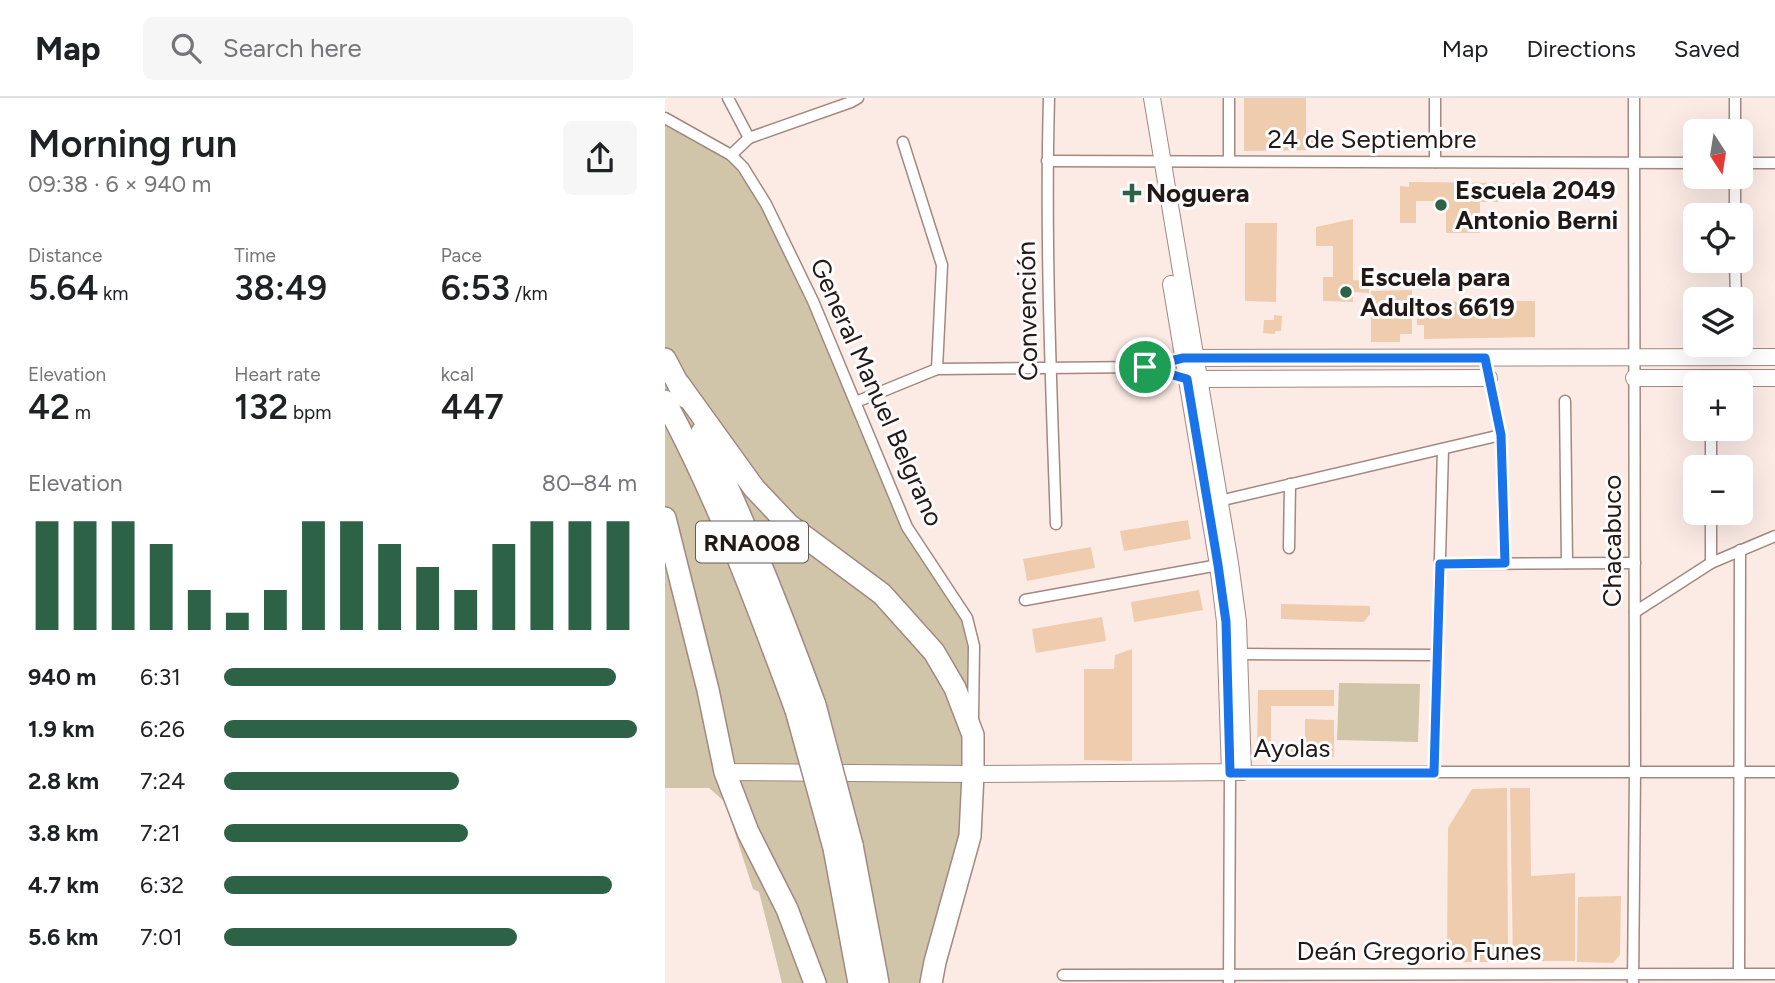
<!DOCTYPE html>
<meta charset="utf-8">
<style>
body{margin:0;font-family:Figtree,sans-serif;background:#f6f6f6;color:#202124;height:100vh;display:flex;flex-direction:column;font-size:26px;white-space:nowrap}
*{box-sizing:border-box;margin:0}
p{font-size:23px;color:#757577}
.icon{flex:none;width:38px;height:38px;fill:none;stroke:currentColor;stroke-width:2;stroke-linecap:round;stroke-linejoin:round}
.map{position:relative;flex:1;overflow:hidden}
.drawer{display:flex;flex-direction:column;background:#fff;width:665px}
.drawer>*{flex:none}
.needle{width:46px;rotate:168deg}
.buttons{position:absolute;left:1018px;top:21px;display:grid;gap:14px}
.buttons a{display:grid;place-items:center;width:70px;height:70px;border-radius:10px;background:#fff;box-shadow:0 7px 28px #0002;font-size:35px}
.pin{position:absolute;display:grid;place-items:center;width:60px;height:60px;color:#fff;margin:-30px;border:4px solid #fff;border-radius:50%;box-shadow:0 2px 7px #0007}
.round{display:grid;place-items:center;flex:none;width:74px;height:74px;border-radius:10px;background:#f6f6f6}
.headline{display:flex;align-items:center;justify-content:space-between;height:119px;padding:0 28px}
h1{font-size:38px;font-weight:600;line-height:52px}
.stats{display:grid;grid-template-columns:repeat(3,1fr);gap:10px;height:119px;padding:7px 28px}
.stats div{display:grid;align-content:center}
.stats b{font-size:35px;font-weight:600}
.stats small{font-size:19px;font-weight:400}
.stats p{font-size:19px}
.chart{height:196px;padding:14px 28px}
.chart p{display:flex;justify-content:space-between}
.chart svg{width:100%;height:126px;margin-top:7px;stroke:#2e6247;stroke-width:6}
ul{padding:0 28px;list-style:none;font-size:23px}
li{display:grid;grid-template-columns:112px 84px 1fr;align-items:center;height:52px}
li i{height:18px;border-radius:9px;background:#2e6247}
header{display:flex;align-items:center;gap:42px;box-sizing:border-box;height:98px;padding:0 35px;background:#fff;border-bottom:2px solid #e0e0e0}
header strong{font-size:33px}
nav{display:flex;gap:38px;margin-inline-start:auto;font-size:24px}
.search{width:490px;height:63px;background:#f6f6f6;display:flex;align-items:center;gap:18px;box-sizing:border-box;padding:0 24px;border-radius:10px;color:#757577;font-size:26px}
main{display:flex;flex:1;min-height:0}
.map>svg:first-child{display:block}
.green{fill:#d0c4a9}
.building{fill:#f0ccae}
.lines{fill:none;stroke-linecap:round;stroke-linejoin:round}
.street-casing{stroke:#a38880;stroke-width:13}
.secondary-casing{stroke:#a38880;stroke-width:18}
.highway-casing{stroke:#a38880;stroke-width:24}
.street{stroke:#fff;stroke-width:10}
.secondary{stroke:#fff;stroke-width:16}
.highway{stroke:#fff;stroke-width:21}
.highway-bridge-casing{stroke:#a38880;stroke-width:24;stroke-linecap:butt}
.highway-bridge{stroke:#fff;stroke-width:21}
.route-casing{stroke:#fff;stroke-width:14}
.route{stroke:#1a73e8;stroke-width:9}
.poi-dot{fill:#2e6247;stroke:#fcfcfc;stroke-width:2.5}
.labels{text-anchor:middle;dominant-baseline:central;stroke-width:6;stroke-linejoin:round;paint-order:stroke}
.shield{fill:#fcfcfc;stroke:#635c5a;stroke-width:2}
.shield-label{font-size:24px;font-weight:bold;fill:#221815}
.street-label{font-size:26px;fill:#221815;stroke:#fcfcfc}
.poi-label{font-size:26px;font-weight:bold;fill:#221815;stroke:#fcfcfc;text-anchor:start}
</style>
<header>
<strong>Map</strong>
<div class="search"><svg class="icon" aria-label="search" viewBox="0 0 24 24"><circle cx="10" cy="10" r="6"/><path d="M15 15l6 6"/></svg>Search here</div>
<nav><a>Map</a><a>Directions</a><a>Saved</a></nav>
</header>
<main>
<section class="drawer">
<div class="headline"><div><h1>Morning run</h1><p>09:38 · 6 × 940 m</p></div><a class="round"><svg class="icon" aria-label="share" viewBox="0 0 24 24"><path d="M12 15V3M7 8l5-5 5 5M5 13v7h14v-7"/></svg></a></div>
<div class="stats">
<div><p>Distance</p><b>5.64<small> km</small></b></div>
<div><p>Time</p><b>38:49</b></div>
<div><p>Pace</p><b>6:53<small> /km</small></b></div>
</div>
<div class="stats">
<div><p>Elevation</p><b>42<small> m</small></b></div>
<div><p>Heart rate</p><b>132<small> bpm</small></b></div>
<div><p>kcal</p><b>447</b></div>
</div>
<div class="chart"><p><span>Elevation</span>80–84 m</p>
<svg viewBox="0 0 160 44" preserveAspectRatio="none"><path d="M5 44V6M15 44V6M25 44V6M35 44V14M45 44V30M55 44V38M65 44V30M75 44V6M85 44V6M95 44V14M105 44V22M115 44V30M125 44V14M135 44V6M145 44V6M155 44V6"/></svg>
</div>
<ul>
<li><b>940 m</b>6:31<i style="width:95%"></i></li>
<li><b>1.9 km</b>6:26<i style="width:100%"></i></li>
<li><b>2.8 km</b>7:24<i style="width:57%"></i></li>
<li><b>3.8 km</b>7:21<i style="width:59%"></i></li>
<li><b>4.7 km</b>6:32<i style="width:94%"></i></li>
<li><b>5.6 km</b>7:01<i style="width:71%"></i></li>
</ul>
</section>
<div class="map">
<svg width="1110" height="885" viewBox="0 0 1110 885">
<rect width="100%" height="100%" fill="#fcebe5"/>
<g class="green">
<path d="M0,20L66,57L101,106L242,429L290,500L309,548L308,676L266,885H117L94,794L88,791L60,704L44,690H0Z"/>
<path d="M674,585L755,586L753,644L672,642Z"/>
</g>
<g class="building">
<path d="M579,0H641V38H657V52L579,53Z"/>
<path d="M744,84L850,85V97H840L832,104H815V135H781V103H751V125H735V88L744,89Z"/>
<path d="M688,121V182L704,183V195L688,194V204L658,203V179H668V148H651V129Z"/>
<path d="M580,125H612L611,204L580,203Z"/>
<path d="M747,192V236H735V244H706V193Z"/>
<path d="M870,203V239L759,241V227H752V214H763V204Z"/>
<path d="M609,217L617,218L616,233H610V236L598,235L599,222H609Z"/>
<path d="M523,422L526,441L459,453L455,433Z"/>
<path d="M426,449L430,470L362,483L358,461Z"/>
<path d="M534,492L538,512L469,524L466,504Z"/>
<path d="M616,506L705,508V516L699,524L616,521Z"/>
<path d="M437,519L441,543L371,555L367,531Z"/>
<path d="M467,551V663L419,662V571H449L450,557Z"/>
<path d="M593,592H669V608H606V647H640V621L669,622V659L600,658L592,650Z"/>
<path d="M842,690L843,864H790L782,854L783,730L807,691Z"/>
<path d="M845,690H865L866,778L910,775V863H848Z"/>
<path d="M956,798L955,857L948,865L912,864L913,799Z"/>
</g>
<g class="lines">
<g class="street-casing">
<g id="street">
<path d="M63,0L84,40"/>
<path d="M384,0C380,142 386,284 391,426"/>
<path d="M564,0V63"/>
<path d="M770,0V64"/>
<path d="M0,20L66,57L78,69L101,106L148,203L242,429L302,520L309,548L308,620"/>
<path d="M1070,33V0"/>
<path d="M238,44L277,167L272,271"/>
<path d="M66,57L84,40L186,4L193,0"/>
<path d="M382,63L1031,65"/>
<path d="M1076,65H1110"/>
<path d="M1070,79V117"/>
<path d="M1070,163L1071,201"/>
<path d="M820,260L836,337L840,465"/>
<path d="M483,270L522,281"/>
<path d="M900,303L902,465"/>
<path d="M191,304L272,271L480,269L518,260"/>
<path d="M1046,369V331"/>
<path d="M554,403L836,337"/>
<path d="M624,450L625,386"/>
<path d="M1046,465V415"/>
<path d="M775,466L970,465"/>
<path d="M360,502L559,466"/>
<path d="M970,514L1046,465L1110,438"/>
<path d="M574,556L772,557"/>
<path d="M578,674H1110"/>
<path d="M769,675L778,351"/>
<path d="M1074,875L1075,452"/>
<path d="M398,877L1110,876"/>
<path d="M564,885L565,675"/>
<path d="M968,885L970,674L969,0"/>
</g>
</g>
<g class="secondary-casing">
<g id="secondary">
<path d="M506,186L553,467L560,524L565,675"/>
<path d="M521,260L1110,259"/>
<path d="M969,280H1110"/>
<path d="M524,281L824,280"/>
<path d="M60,674L308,676L578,674L573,524L565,465L487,0"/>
</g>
</g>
<g class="highway-casing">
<g id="highway">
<path d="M0,261L20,299"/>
<path d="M14,286L89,390L124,427L217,496L269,554L290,590L308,637V676L305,738L270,864L266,885"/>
<path d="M0,303C53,401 92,507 131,612"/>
<path d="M37,334C80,423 116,514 150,607"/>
<path d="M0,420L43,592L60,674L83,734L122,811L150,885"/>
<path d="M187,747L213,885"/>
<path d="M169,750L194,885"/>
</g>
</g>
<use href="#street" class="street"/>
<use href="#secondary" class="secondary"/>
<use href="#highway" class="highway"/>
<g class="highway-bridge-casing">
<g id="highway-bridge">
<path d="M150,607L187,747"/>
<path d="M131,612L169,750"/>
</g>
</g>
<use href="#highway-bridge" class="highway-bridge"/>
</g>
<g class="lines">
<g class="route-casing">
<path id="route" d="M518,260H820L836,337L840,465L775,466L769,675H565L561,524L553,467L522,281L480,269Z"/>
</g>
<use href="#route" class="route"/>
</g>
<g class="poi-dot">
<path d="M463.5 84.5h7v7h7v7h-7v7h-7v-7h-7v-7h7z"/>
<circle cx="776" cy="107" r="7"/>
<circle cx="681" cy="194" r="7"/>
</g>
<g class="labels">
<rect class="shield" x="31" y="423.5" width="112" height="41" rx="5"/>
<g class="shield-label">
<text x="87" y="444">RNA008</text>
</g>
<g class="street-label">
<text x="707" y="41">24 de Septiembre</text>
<text transform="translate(362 213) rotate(-91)">Convención</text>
<text transform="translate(212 294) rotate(66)">General Manuel Belgrano</text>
<text transform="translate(947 443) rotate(-90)">Chacabuco</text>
<text x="627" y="650">Ayolas</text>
<text x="754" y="853">Deán Gregorio Funes</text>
</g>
<g class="poi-label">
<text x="790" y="92">Escuela 2049<tspan x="790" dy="30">Antonio Berni</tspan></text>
<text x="481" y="95">Noguera</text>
<text x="695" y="179">Escuela para<tspan x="695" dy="30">Adultos 6619</tspan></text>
</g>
</g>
</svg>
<div class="buttons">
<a><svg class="needle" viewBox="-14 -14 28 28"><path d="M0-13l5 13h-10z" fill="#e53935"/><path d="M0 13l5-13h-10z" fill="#757577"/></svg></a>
<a><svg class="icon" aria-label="locate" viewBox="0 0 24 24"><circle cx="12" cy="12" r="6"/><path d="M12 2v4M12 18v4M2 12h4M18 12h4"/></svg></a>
<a><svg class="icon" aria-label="layers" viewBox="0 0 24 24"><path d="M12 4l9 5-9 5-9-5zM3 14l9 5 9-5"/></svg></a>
<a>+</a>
<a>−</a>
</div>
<div class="pin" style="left:480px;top:269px;background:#1e9e55"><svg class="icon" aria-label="arrive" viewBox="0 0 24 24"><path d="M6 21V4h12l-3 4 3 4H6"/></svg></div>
</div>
</main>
